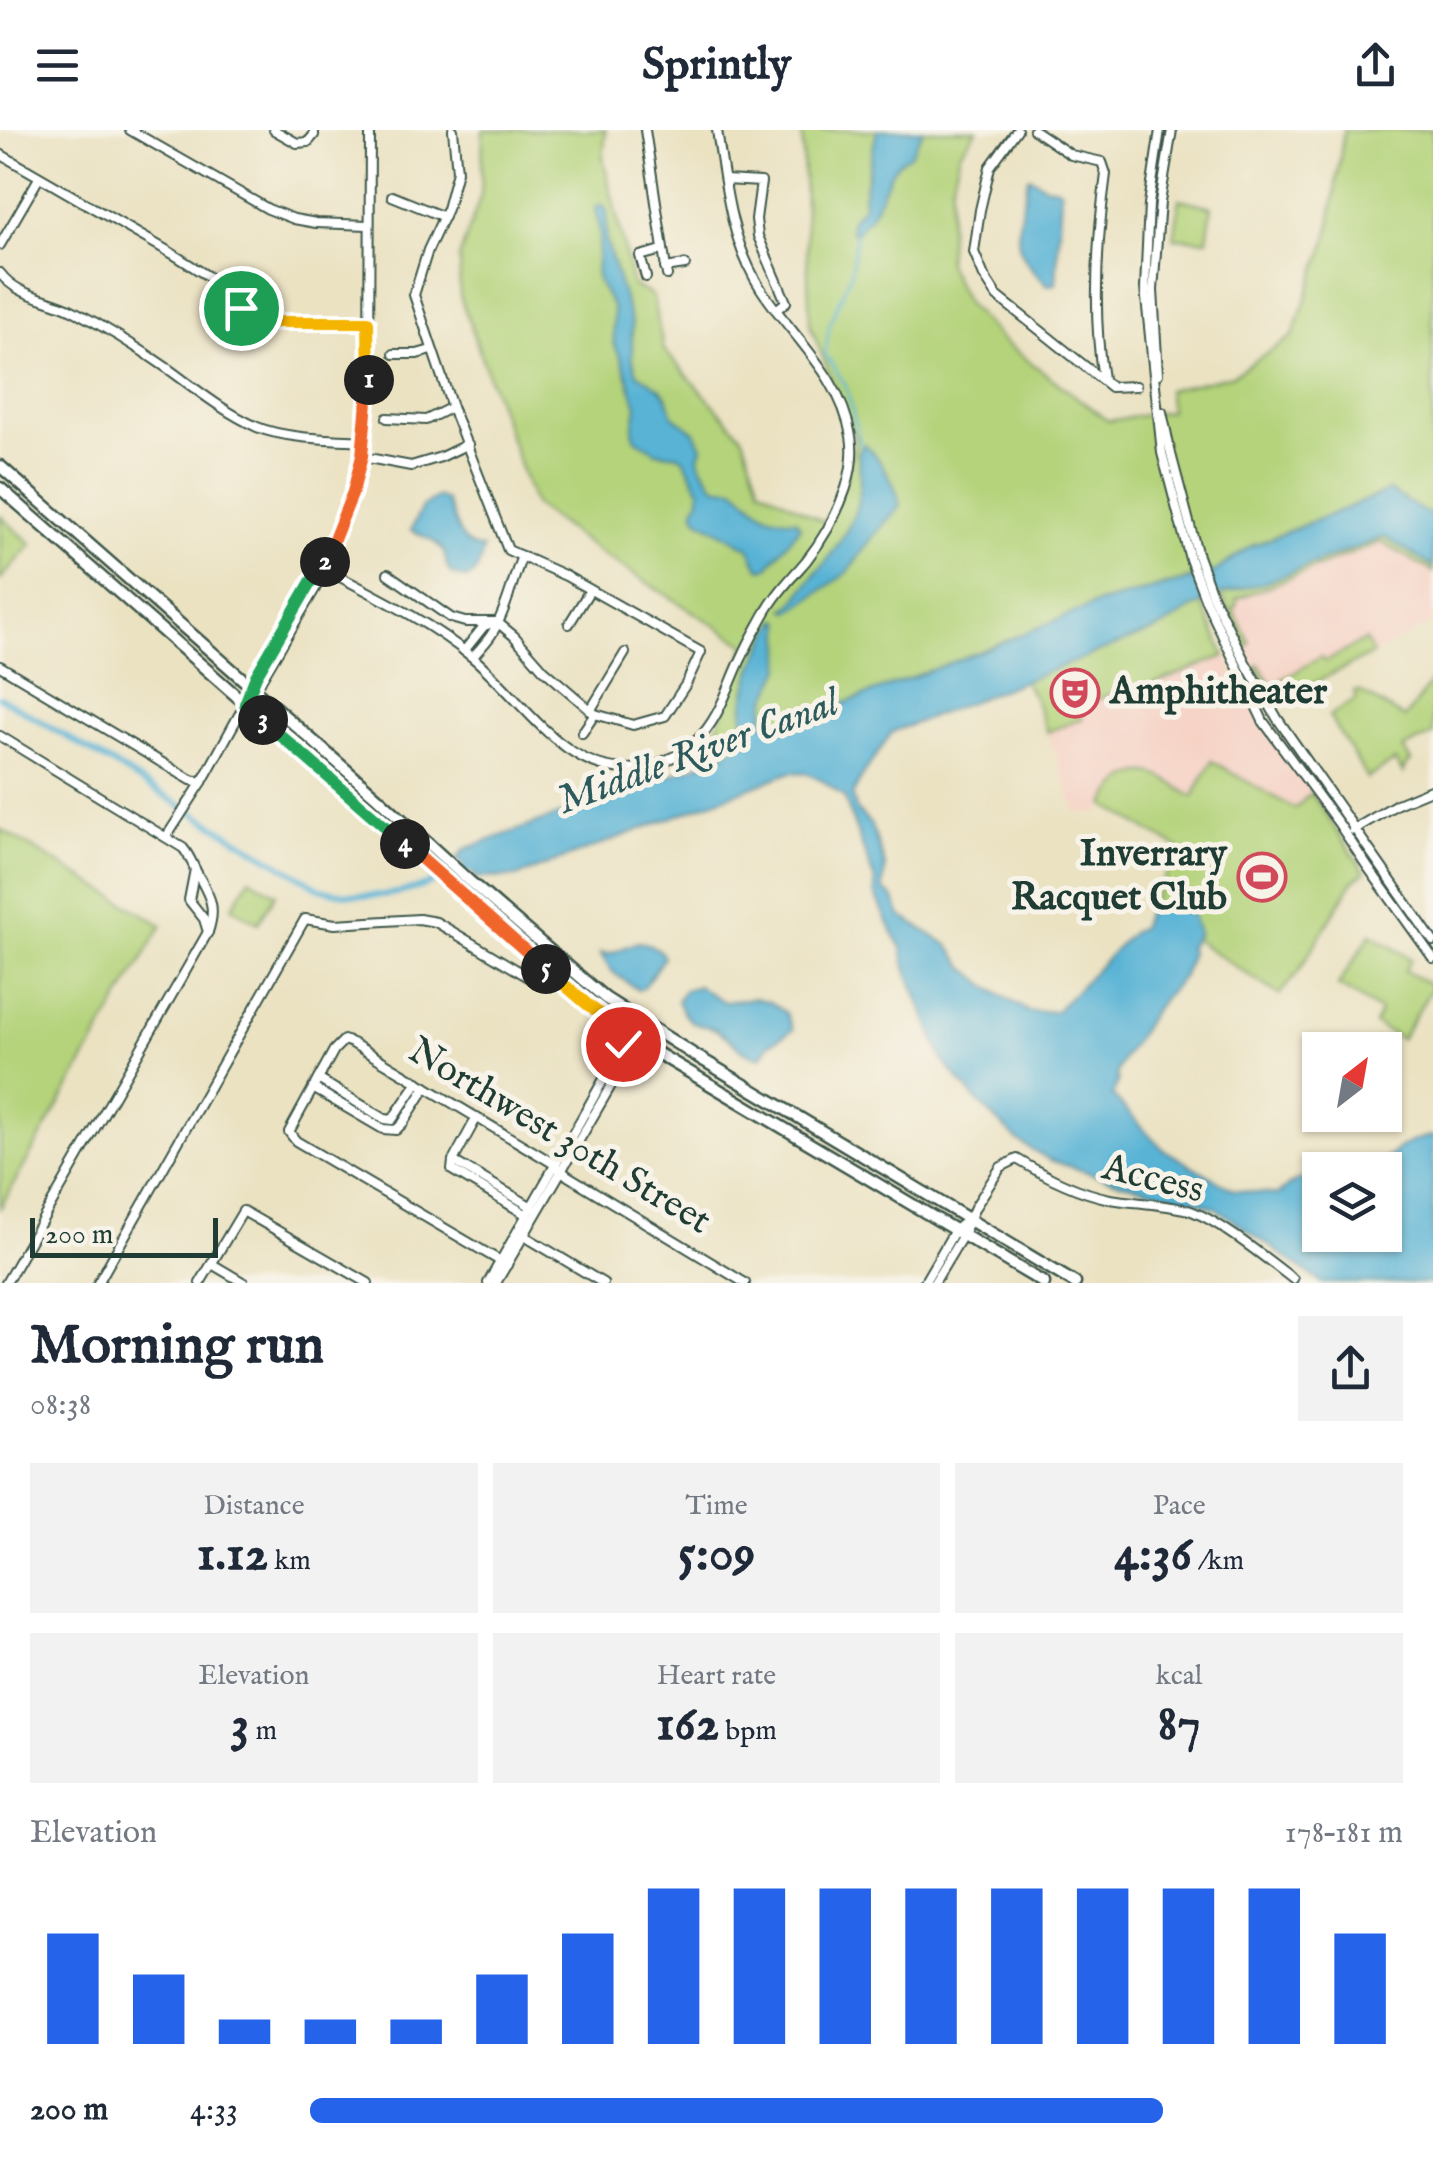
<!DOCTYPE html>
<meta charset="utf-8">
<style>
body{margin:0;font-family:"IM FELL English",serif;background:#f2f2f3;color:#1f2937;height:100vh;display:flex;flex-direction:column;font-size:38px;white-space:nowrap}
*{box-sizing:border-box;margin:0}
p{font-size:32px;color:#747a83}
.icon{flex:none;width:55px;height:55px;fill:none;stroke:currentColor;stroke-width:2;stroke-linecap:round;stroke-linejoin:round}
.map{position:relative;height:1153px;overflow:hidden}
.side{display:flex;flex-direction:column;background:#fff;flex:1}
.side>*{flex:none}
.needle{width:65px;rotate:31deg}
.tools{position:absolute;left:1302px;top:902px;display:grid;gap:20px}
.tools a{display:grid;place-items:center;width:100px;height:100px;border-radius:0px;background:#fff;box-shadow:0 2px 8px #0004;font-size:50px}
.scale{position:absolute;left:30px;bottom:25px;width:188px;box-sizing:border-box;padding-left:10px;border:5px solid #1f3d34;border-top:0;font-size:28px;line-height:35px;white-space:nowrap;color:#1f3d34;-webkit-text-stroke:8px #f7f3e8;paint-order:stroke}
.pin{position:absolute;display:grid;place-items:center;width:85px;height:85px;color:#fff;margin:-42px;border:5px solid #fff;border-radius:50%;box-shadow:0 2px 10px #0007}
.km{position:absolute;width:50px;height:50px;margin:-25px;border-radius:50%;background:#222;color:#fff;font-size:28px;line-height:50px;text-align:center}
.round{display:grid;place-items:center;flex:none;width:105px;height:105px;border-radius:0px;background:#f2f2f3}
.head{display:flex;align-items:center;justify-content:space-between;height:170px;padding:0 30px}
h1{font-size:55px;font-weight:800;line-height:75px}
.figures{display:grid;grid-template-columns:repeat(3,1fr);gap:15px;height:170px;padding:10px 30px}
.figures div{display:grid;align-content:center;border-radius:0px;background:#f2f2f3;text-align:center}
.figures b{font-size:50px;font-weight:800}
.figures small{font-size:28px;font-weight:400}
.figures p{font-size:28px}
.chart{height:280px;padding:20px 30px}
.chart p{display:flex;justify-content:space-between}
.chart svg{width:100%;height:180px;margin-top:10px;stroke:#2563eb;stroke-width:6}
ul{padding:0 30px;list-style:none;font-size:32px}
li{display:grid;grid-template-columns:160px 120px 1fr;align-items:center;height:75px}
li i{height:25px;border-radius:12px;background:#2563eb}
header{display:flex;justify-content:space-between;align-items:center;height:130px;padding:0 30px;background:#fff;font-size:45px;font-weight:800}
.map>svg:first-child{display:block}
.built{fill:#f6d2c5}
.green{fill:#b4d37a;stroke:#6a8857;stroke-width:2.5}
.water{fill:#58b3d5;stroke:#3c7884;stroke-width:2.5}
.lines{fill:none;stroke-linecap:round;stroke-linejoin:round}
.stream{stroke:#58b3d5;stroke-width:2.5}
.canal{stroke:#58b3d5;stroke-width:6}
.minor-casing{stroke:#3e5649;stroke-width:12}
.major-casing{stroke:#3e5649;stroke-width:15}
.minor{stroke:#fff;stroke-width:8}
.major{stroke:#fff;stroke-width:10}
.split-1-casing{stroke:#fff;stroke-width:20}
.split-2-casing{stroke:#fff;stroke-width:20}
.split-3-casing{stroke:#fff;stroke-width:20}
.split-4-casing{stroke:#fff;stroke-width:20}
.split-5-casing{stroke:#fff;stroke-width:20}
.split-6-casing{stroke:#fff;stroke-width:20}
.split-1{stroke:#f5b400;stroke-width:12}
.split-2{stroke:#f0652b;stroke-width:12}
.split-3{stroke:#22a559;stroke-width:12}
.split-4{stroke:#22a559;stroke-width:12}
.split-5{stroke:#f0652b;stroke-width:12}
.split-6{stroke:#f5b400;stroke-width:12}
.labels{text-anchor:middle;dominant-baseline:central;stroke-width:10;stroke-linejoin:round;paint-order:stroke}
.poi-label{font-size:38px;font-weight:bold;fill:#1f3d34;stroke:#f7f3e8;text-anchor:start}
.street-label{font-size:38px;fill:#1f3d34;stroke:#f7f3e8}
.water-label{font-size:40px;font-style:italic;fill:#2d5a5c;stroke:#f7f3e8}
</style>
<header><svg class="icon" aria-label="menu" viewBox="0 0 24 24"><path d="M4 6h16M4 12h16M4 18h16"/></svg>Sprintly<svg class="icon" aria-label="share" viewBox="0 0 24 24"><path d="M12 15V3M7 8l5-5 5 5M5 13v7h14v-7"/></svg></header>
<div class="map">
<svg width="1433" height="1153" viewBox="0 0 1433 1153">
<rect width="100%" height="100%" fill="#f7f3e8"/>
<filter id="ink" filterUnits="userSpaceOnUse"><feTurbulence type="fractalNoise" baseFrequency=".01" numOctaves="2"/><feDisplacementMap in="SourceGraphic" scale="20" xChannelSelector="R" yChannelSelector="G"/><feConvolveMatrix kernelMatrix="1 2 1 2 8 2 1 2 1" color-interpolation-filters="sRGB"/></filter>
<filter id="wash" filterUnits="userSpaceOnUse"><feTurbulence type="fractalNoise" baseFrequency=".0048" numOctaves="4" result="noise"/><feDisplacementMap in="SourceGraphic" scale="40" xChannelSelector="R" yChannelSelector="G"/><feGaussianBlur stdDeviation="2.25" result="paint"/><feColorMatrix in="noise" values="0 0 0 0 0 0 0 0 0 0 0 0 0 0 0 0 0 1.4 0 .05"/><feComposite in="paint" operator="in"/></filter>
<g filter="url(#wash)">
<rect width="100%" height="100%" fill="#ebe2c2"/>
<g class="built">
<path d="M1385,407L1433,437V492L1373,524L1275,572L1248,523L1222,464L1263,453Z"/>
<path d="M1225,526L1259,592L1311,663L1295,679L1212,631L1193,668L1152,643L1137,645L1106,670L1099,684L1076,681L1047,602L1081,589L1079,579L1109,564L1135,561Z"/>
</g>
<g class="green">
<path d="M483,0H606L603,28L633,156L652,165L664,220L743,307L760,357L824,392L840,366L855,310L810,195L802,0H977L960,23L952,55L947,133L966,173L1004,212L1108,291L1170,281L1167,260L1233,245L1293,206L1328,108L1344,0H1433V387L1389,361L1249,417L1216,441L1096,474L981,521L780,598H771L717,628L711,615L746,515L600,423L534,375L460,166L459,128L481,65Z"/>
<path d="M1180,69L1212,77L1207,110L1174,108Z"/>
<path d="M0,386L32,414L0,450Z"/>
<path d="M1385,407L1433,437V442L1381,412L1236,469L1237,476L1233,479L1250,514L1245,517L1222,464Z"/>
<path d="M1201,471L1225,526L1135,561L1109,564L1080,579L1082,589L1047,602L1037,574L1024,550L1158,499Z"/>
<path d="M1365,510L1373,524L1275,572L1256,537L1259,535L1272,555L1321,527L1325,532Z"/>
<path d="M1433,549V605L1403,618L1411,631L1404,638L1403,643L1395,631L1367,648L1329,586L1357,569L1354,562L1359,561L1405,588Z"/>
<path d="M1212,631L1295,679L1311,663L1365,742L1353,751L1299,841L1279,865L1194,809L1198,803L1180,775L1147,781L1180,719L1105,675C1111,659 1129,641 1149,643C1163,644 1181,660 1193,667Z"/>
<path d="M0,699L162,795L0,1078Z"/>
<path d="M250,748L276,764L258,793L232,777Z"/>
<path d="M1371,804L1411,829L1405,841L1433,856L1401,909L1375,894L1380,881L1338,855Z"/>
</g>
<g class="water">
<path d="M877,0H923L911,24L900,31L892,41L871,85L856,103L851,102C848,87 859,85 864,73L863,68Z"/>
<path d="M1031,47L1045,56L1058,58L1061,61L1056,154L1048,155C1004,116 1019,100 1028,48Z"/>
<path d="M599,75H603L607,81L606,110L632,195V227L637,243L661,259L667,267L673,286L695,302L702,317L699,327L701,335L713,354L719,357L734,358C763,379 756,387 796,390L800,397L768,437L762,439L758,436L749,418L698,389L694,381L700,368V360L684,329L679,325L656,322L636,309L633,301L637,276L622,230L614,215L613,178L598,152L596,141L600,105L596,77Z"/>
<path d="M865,314C880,329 897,355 900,376L872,408L847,443L790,482L786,479L791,476L818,440L822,437C852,395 866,376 858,322Z"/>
<path d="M1389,361L1433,387V437L1384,407L1263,453L1212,467L1158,499L892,602L862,646L852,666L856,679L871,695L885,735L883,759L893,767L901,786L948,815L965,837L991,859L1029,882L1056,881L1131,803L1141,797L1147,781L1180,775L1192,785L1198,803L1188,818L1191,823L1183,846L1153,881L1123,929L1116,944L1118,952L1112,965L1163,1019L1234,1060L1277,1065C1291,1053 1301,1045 1320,1049V1105H1385V1040H1372C1391,1025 1408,1008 1433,1006V1153H1322L1216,1078L1194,1070L1118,1052L1050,1030L1018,1011L978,972L944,932L906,838L902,818L892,801L875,763V751L844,667L823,651L806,643L791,642L516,747L478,748L457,729L465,719L717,628L741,614L746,608C736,567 757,524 778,489L782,491V538L765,573L763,592L771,598H780L981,521L1096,474L1204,446L1216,441L1249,417Z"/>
<path d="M438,367L446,370C456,389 458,419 483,418C482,429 478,442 467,449C445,444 448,440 444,421L433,411L411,400L422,377Z"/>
<path d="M638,812C648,813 660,818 664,827L644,857L638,860L611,841L600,823L609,824Z"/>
<path d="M698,856L724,872L754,868L770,872L786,883L793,900L769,914L761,927C740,926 732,906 713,898C705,895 698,897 691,891C683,885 681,879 677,871L684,860Z"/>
</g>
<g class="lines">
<path class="stream" d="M856,103L851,143L830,193L825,224L846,256L861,316"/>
<path class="canal" d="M0,567L319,758C381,777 418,758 475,737"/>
</g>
</g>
<g filter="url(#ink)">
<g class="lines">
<g class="minor-casing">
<g id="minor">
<path d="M130,0L268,79L294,89L316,93L368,95"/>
<path d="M274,0L297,13L308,12L314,5V0"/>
<path d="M645,0L667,145"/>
<path d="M1017,0L990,37L980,80L974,122L984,146L997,166L1111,257L1136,256"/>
<path d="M1034,0L1071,25L1102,32L1106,44C1097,110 1092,182 1103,249"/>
<path d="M1160,0L1149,74L1145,158L1162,323L1190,429L1206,471L1263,591L1339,694L1367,736L1433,828"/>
<path d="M0,24L173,124L217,152L241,178L271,192H368"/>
<path d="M725,50L761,52L756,89L758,106L786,172L776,180"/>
<path d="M392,66L444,87"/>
<path d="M0,115L39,48"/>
<path d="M665,138L685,135"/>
<path d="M0,143C18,167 49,168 74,181C107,198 137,217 167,238C196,259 224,282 257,297C285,309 334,309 365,311"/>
<path d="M646,147L640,126L662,120"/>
<path d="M394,224H417L431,220"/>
<path d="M1158,244L1153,160L1160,72L1172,0"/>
<path d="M1162,282L1171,324L1198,426L1213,467L1245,532L1277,588L1433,811"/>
<path d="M387,288L426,290L452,277"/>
<path d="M363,327L411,336L441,327L468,314"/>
<path d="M323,438C374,465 427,490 472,527C525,570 570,656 650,636C668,631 683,623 696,611C720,589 729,553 743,525C749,511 757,498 764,485C775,465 791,448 806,431C824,408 837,385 846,358C851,342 854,323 851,306C841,246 793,208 761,159C731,113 725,54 717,0"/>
<path d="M388,444L451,488L465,492H497L514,506L544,540L595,584L633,595L665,586L686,554L701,522L566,446L508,420L453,280L414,165L428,120L447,79L457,41L453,0"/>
<path d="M569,494L590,460"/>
<path d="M464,521L484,496L493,493"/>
<path d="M473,527C479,519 488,511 493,502C507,479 512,451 522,426"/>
<path d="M0,536L191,650L202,652"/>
<path d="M252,558L261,550L319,452L353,362L363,327L369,251L370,0"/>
<path d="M590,581L625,523"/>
<path d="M582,603L595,584"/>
<path d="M0,606L183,718C189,725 191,731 195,739C207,763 218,773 208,802L6,1153"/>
<path d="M1353,700L1397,674L1433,659"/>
<path d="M167,706L202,652L245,574L255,545L311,450L319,442"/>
<path d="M195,739L189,770L204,789L208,802"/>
<path d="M318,949L385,989L392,990L418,952"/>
<path d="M313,958L383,999L396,1000L403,993L426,957"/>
<path d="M453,1031L452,1040L527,1085"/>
<path d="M453,1031L532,1077"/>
<path d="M453,1031L477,987"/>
<path d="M521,1104L603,1153"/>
<path d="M212,1134L244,1153"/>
<path d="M507,1135L296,1011L289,1002L334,920L344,910L352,913L551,1032L568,1046L745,1153"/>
<path d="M98,1153L305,789L335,794L419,789L436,792L542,855"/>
<path d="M200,1153L243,1081L368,1153"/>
<path d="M488,1153L629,905"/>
<path d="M496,1153L637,911"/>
<path d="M924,1153L955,1100L968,1089"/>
<path d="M934,1153L963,1105L975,1077L1001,1037L1017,1029C1046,1047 1076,1062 1110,1069C1136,1073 1163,1074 1188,1080C1216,1088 1268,1130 1293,1149"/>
</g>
</g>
<g class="major-casing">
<g id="major">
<path d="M0,336L377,667L469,751L605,868L693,924L1075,1153"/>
<path d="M0,358L588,875L637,911L1044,1153"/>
</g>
</g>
<use href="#minor" class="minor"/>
<use href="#major" class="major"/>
</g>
</g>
<g class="lines" filter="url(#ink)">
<g class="split-1-casing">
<path id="split-1" d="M241,178L271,192H368L369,250"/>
</g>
<g class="split-2-casing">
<path id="split-2" d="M325,432L353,362L362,326L369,250"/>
</g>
<g class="split-3-casing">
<path id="split-3" d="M263,590L245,574L256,546L312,450L325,432"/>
</g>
<g class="split-4-casing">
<path id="split-4" d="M263,590L405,714"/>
</g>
<g class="split-5-casing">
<path id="split-5" d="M405,714L546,839"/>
</g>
<g class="split-6-casing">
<path id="split-6" d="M546,839L588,875L628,904L623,914"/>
</g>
<use href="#split-1" class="split-1"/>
<use href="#split-2" class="split-2"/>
<use href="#split-3" class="split-3"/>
<use href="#split-4" class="split-4"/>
<use href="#split-5" class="split-5"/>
<use href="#split-6" class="split-6"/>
</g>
<defs>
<g id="theatre-ring" transform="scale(2.5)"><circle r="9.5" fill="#f7f3e8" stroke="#d1495b" stroke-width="1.5"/><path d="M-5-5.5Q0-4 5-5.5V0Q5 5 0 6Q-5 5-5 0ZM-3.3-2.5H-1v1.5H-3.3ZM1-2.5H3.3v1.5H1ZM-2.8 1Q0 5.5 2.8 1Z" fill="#d1495b"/></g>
<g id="stadium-ring" transform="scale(2.5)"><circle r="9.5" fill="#f7f3e8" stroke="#d1495b" stroke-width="1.5"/><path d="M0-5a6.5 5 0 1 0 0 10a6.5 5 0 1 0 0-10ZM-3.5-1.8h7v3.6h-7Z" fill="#d1495b"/></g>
</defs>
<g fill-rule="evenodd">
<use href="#theatre-ring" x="1075" y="563"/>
<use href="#stadium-ring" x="1262" y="747"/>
</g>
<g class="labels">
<g class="poi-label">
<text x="1110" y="563">Amphitheater</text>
<text x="1227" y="725" text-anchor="end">Inverrary<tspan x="1227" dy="44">Racquet Club</tspan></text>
</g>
<g class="street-label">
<text transform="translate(559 1007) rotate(31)">Northwest 30th Street</text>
<text transform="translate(1153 1050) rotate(14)">Access</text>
</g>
<g class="water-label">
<text transform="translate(698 623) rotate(-20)">Middle River Canal</text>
</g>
</g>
</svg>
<div class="tools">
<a><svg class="needle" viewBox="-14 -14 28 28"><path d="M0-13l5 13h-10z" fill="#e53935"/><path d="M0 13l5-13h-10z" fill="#747a83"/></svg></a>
<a><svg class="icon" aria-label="layers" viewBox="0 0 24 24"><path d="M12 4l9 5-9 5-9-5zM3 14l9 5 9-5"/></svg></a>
</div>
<div class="scale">200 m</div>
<div class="pin" style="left:241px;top:178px;background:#1e9e55"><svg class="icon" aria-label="arrive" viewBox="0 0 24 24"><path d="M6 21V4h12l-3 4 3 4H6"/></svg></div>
<div class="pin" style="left:623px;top:914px;background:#d93025"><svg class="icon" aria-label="check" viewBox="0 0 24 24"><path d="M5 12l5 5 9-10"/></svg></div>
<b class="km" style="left:369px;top:250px">1</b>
<b class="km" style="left:325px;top:432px">2</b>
<b class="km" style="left:263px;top:590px">3</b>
<b class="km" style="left:405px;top:714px">4</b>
<b class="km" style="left:546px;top:839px">5</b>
</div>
<section class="side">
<div class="head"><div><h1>Morning run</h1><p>08:38</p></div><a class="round"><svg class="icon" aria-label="share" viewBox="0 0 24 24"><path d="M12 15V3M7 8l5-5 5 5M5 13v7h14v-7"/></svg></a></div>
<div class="figures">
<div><p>Distance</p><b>1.12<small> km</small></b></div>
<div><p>Time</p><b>5:09</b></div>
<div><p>Pace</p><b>4:36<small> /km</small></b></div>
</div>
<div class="figures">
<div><p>Elevation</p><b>3<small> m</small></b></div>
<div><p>Heart rate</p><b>162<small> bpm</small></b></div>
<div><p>kcal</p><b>87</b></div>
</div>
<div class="chart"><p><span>Elevation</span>178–181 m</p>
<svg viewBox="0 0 160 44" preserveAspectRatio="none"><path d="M5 44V17M15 44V27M25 44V38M35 44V38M45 44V38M55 44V27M65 44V17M75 44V6M85 44V6M95 44V6M105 44V6M115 44V6M125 44V6M135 44V6M145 44V6M155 44V17"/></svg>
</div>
<ul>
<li><b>200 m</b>4:33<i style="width:78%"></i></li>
</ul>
</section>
